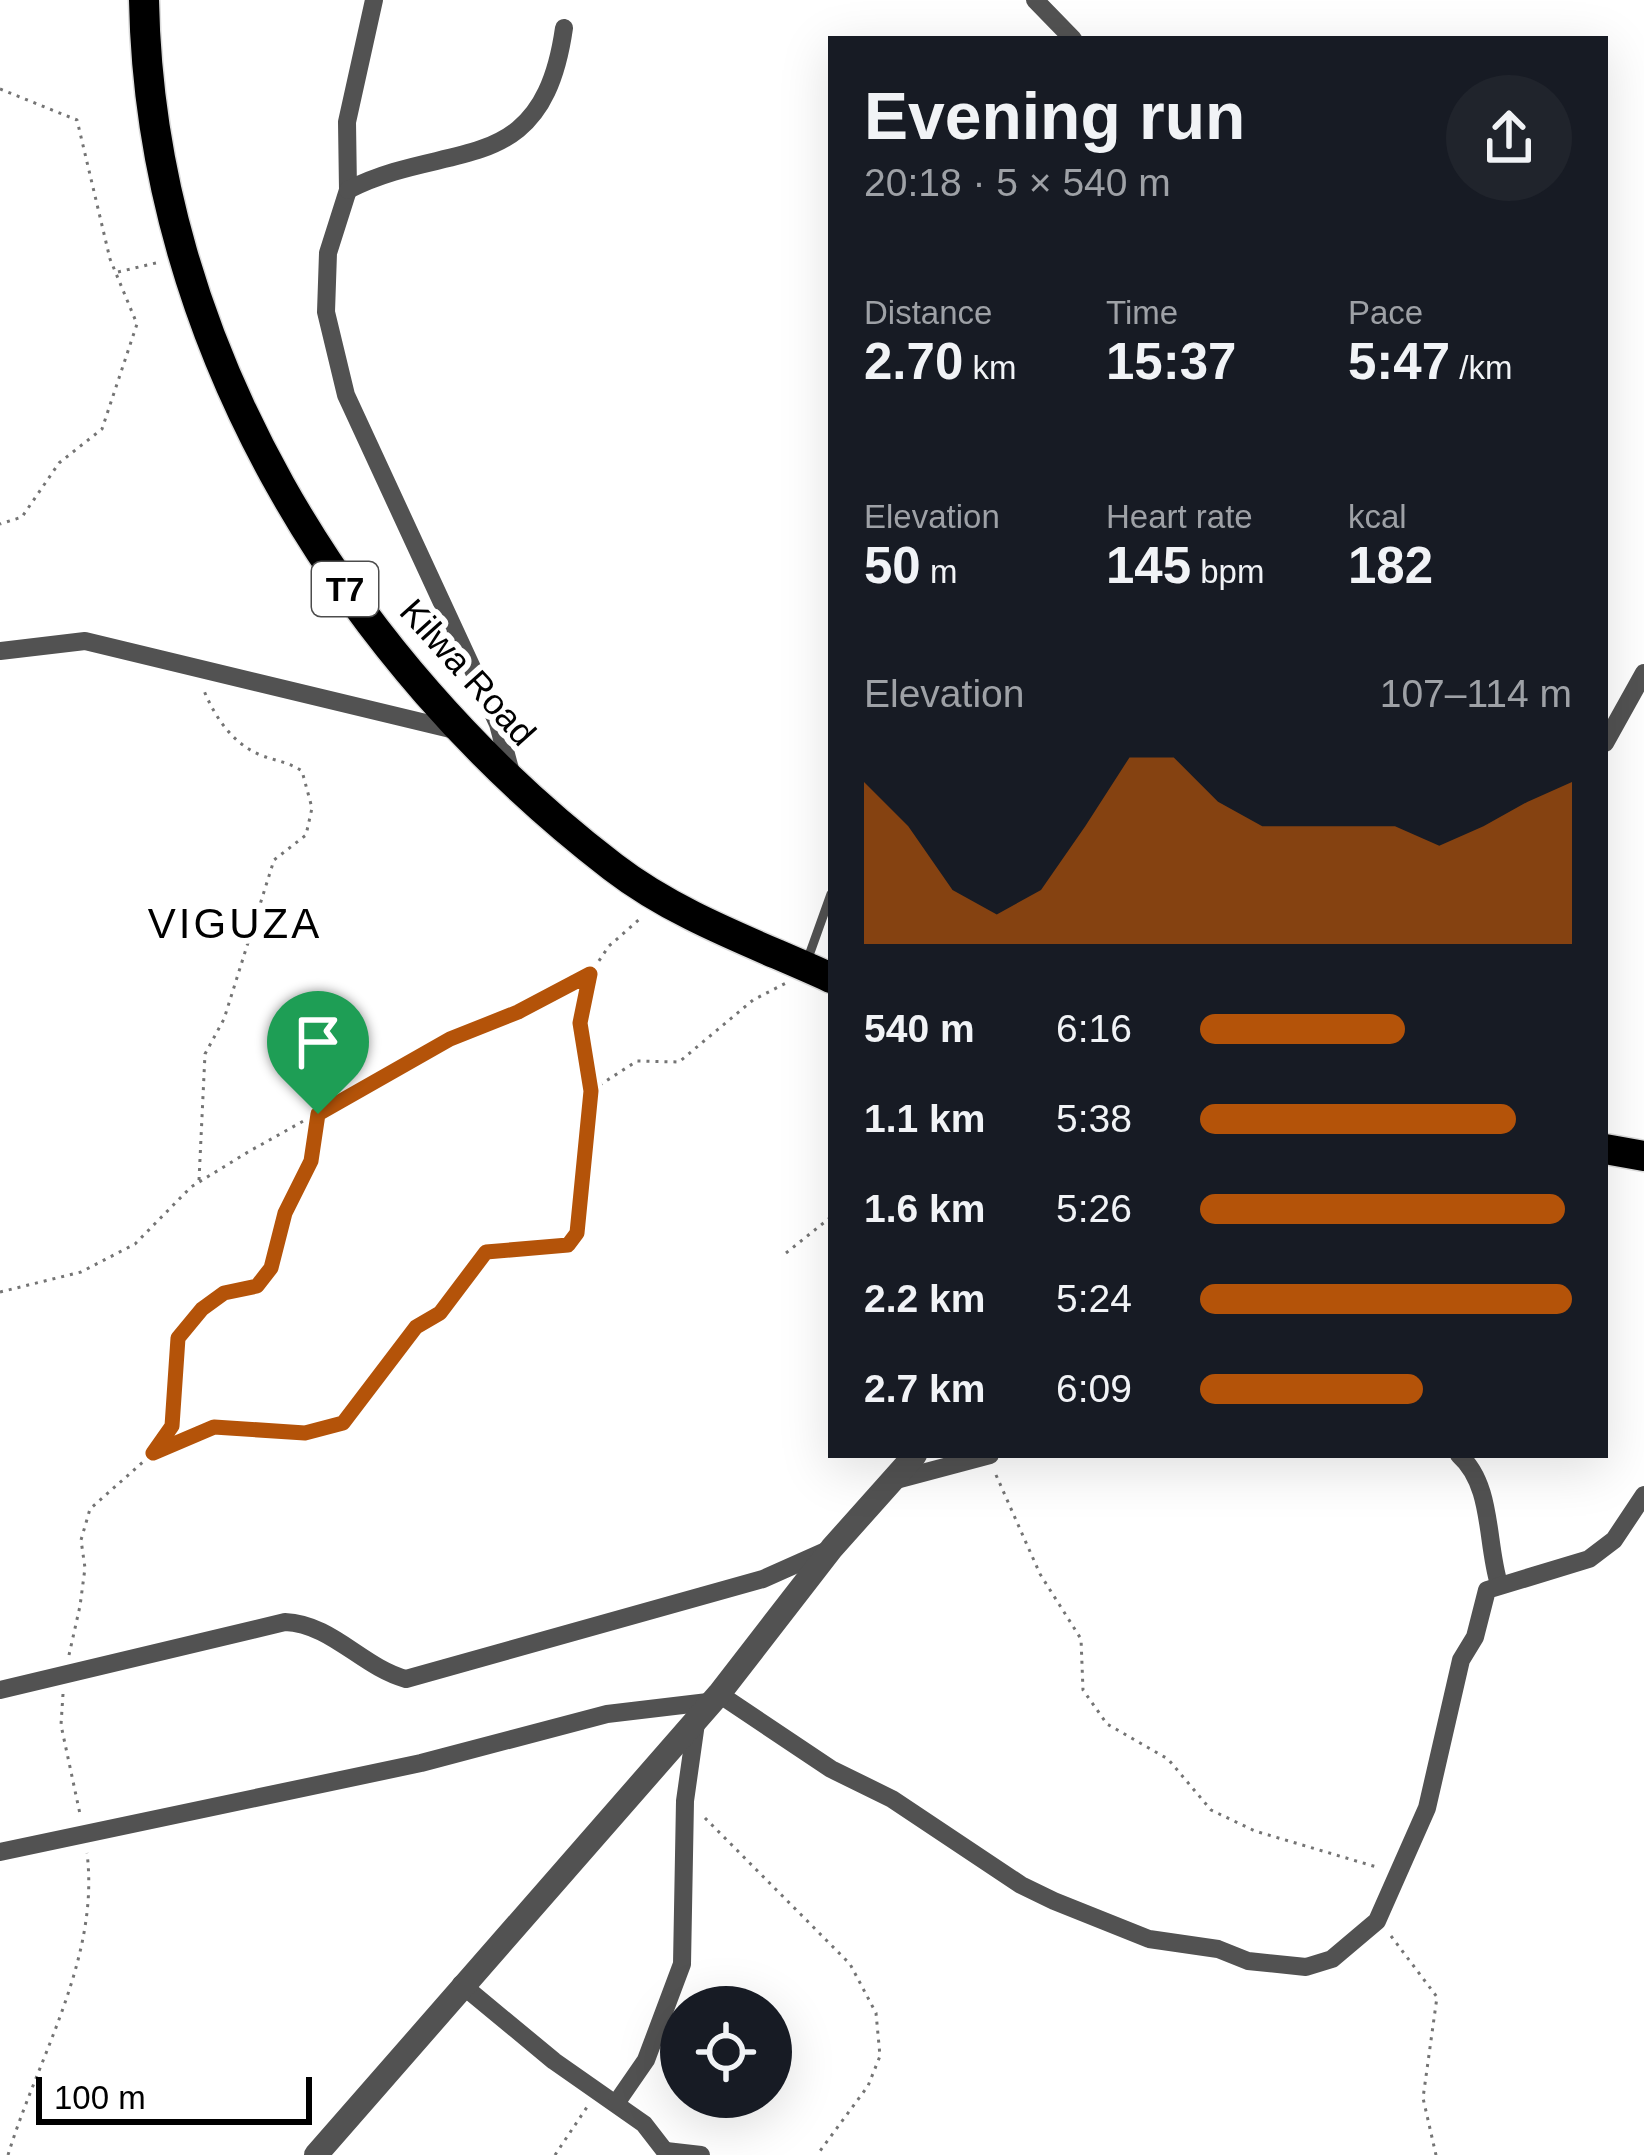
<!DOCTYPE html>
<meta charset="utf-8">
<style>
body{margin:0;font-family:Arial,sans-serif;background:#20242c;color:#f1f3f6;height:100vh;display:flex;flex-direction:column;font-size:45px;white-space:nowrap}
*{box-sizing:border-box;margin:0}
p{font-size:39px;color:#9ea1a6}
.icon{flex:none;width:66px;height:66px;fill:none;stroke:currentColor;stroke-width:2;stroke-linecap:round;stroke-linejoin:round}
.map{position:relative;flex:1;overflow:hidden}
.drawer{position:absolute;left:828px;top:36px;width:780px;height:1422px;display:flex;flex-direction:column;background:#171b24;border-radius:0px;box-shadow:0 12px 48px #0002}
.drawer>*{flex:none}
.controls{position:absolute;left:660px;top:1986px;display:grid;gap:24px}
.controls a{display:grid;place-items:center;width:132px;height:132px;border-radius:50%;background:#171b24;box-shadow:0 12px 48px #0002;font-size:60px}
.scale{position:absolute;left:36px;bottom:30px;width:276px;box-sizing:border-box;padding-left:12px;border:6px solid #000;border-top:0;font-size:33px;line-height:42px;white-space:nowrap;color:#000;-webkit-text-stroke:9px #fff;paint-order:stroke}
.pin{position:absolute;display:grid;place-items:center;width:102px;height:102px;color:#fff;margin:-123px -51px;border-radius:50% 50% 50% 0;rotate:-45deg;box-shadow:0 0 12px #0007}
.pin .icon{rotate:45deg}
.round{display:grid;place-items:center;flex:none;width:126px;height:126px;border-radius:63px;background:#20242c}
.overview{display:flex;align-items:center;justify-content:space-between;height:204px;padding:0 36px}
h1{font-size:66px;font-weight:700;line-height:90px}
.figures{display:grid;grid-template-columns:repeat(3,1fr);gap:18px;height:204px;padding:12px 36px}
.figures div{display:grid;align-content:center}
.figures b{font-size:51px;font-weight:700}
.figures small{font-size:33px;font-weight:400}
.figures p{font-size:33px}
.chart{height:336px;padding:24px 36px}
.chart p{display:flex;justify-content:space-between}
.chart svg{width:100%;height:216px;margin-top:12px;fill:#b45309;opacity:.7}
ul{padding:0 36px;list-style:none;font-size:39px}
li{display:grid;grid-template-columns:192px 144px 1fr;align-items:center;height:90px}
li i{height:30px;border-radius:15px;background:#b45309}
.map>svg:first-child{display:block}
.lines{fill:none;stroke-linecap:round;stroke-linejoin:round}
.trunk-casing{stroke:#dbdbdb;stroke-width:33}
.path{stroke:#747474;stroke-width:3;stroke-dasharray:3 6;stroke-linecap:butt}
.service{stroke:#525252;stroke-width:9}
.minor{stroke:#525252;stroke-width:18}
.tertiary{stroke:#525252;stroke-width:24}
.trunk{stroke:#000;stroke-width:30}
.route-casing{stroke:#fff;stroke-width:24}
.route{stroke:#b45309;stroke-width:15}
.labels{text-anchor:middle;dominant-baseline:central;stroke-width:12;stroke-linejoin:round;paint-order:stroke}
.shield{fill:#fff;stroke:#4c4c4c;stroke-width:3}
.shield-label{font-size:33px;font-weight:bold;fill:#000}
.street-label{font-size:36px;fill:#000;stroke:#fff}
.quarter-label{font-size:42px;letter-spacing:3px;fill:#000;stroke:#fff}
</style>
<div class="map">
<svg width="1644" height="2155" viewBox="0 0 1644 2155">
<rect width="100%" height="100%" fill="#fff"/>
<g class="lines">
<g class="trunk-casing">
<g id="trunk">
<path d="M144,0C150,344 345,661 613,867C678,917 757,944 831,978"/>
<path d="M1605,1149L1644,1156"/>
</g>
</g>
<g class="path">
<path d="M0,89L77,120L110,259L137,324L102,429L59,463L22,517L0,524"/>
<path d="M118,272L160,262"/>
<path d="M592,1090L637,1061L679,1062L753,1000L786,983"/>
<path d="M199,1180L205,1054L224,1019L274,860L306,835L312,808L302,771C287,761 274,761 258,754C231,742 213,714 203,688"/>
<path d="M786,1253L831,1217"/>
<path d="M0,1292L81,1272L135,1244L191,1187L248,1152L450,1039L518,1012L590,974L609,946L642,917"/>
<path d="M156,1451L214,1427L306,1434L343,1423L416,1327L440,1313L486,1252L568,1245L577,1233L591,1091L580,1023L589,976"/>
<path d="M996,1475L1040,1574L1081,1639L1083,1690L1107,1724L1168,1759L1211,1810L1255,1831L1380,1868"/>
<path d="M69,1655L80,1606L85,1568L81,1540L90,1509L153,1453L172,1426L178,1338L188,1320L224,1293L257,1285L271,1268L285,1213L311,1161L318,1114"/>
<path d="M63,1694L61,1725L80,1814"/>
<path d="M705,1818L850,1964L876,2013L880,2056L868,2086L817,2155"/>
<path d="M1391,1936L1437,1997L1423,2098L1436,2155"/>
<path d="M8,2155C38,2057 100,1958 87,1853"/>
<path d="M555,2155L587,2107"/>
</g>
<path class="service" d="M807,961L831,894"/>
<g class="minor">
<path d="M374,0L347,122L348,190L328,253L326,312L346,395L498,724L511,773"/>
<path d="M1035,0L1073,39"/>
<path d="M348,190C450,138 542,182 564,28"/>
<path d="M0,651L85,641L463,732"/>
<path d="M1605,743L1644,673"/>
<path d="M1459,1455C1493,1485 1486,1542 1499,1584"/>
<path d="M896,1480L990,1455"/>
<path d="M0,1690L285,1622C332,1624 362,1667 406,1679L763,1579L828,1550"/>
<path d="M719,1694L831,1769L892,1799L1021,1885L1054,1901L1149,1939L1218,1949L1248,1961L1306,1967L1332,1959L1377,1921L1427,1808L1461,1660L1475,1637L1487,1590L1589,1559L1614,1540L1644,1495"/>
<path d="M0,1852L421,1763L607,1714L708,1702"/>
<path d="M461,1984L554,2061L644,2124L668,2155"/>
<path d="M617,2102L646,2060L682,1964L685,1801L697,1716"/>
<path d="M666,2151L701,2155"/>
</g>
<path class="tertiary" d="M316,2155L719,1694L832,1548L915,1455"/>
<use href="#trunk" class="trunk"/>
</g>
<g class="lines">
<g class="route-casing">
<path id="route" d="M590,974L580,1023L591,1091L577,1233L568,1245L486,1252L440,1313L416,1327L343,1423L305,1433L214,1427L153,1453L172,1426L178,1338L202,1309L224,1293L257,1286L271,1268L285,1213L311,1161L318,1114L450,1039L518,1012Z"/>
</g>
<use href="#route" class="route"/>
</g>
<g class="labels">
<rect class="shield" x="312" y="562" width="66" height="54" rx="9"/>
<g class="shield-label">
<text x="345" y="589">T7</text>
</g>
<g class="street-label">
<text transform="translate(468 672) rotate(48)">Kilwa Road</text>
</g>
<g class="quarter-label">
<text x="235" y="923">VIGUZA</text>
</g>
</g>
</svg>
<div class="controls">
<a><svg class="icon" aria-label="locate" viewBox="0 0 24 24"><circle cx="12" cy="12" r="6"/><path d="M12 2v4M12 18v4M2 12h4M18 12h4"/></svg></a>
</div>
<div class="scale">100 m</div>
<div class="pin" style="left:318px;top:1114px;background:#1e9e55"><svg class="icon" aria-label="arrive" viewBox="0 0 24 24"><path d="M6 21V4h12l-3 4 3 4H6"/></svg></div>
<section class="drawer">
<div class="overview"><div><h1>Evening run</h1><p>20:18 · 5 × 540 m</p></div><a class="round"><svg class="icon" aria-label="share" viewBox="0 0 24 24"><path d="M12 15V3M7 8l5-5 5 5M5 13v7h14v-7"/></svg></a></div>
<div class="figures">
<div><p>Distance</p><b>2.70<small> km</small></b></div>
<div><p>Time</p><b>15:37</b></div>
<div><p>Pace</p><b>5:47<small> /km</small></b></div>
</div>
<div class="figures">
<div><p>Elevation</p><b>50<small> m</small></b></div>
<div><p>Heart rate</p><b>145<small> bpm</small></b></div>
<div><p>kcal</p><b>182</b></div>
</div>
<div class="chart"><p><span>Elevation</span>107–114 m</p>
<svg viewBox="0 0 160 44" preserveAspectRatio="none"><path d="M0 44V11L10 20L20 33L30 38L40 33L50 20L60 6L70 6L80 15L90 20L100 20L110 20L120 20L130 24L140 20L150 15L160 11V44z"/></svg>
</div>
<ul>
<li><b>540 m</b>6:16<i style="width:55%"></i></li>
<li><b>1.1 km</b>5:38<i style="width:85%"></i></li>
<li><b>1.6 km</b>5:26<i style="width:98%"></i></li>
<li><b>2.2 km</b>5:24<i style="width:100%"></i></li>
<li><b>2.7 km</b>6:09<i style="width:60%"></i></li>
</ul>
</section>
</div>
